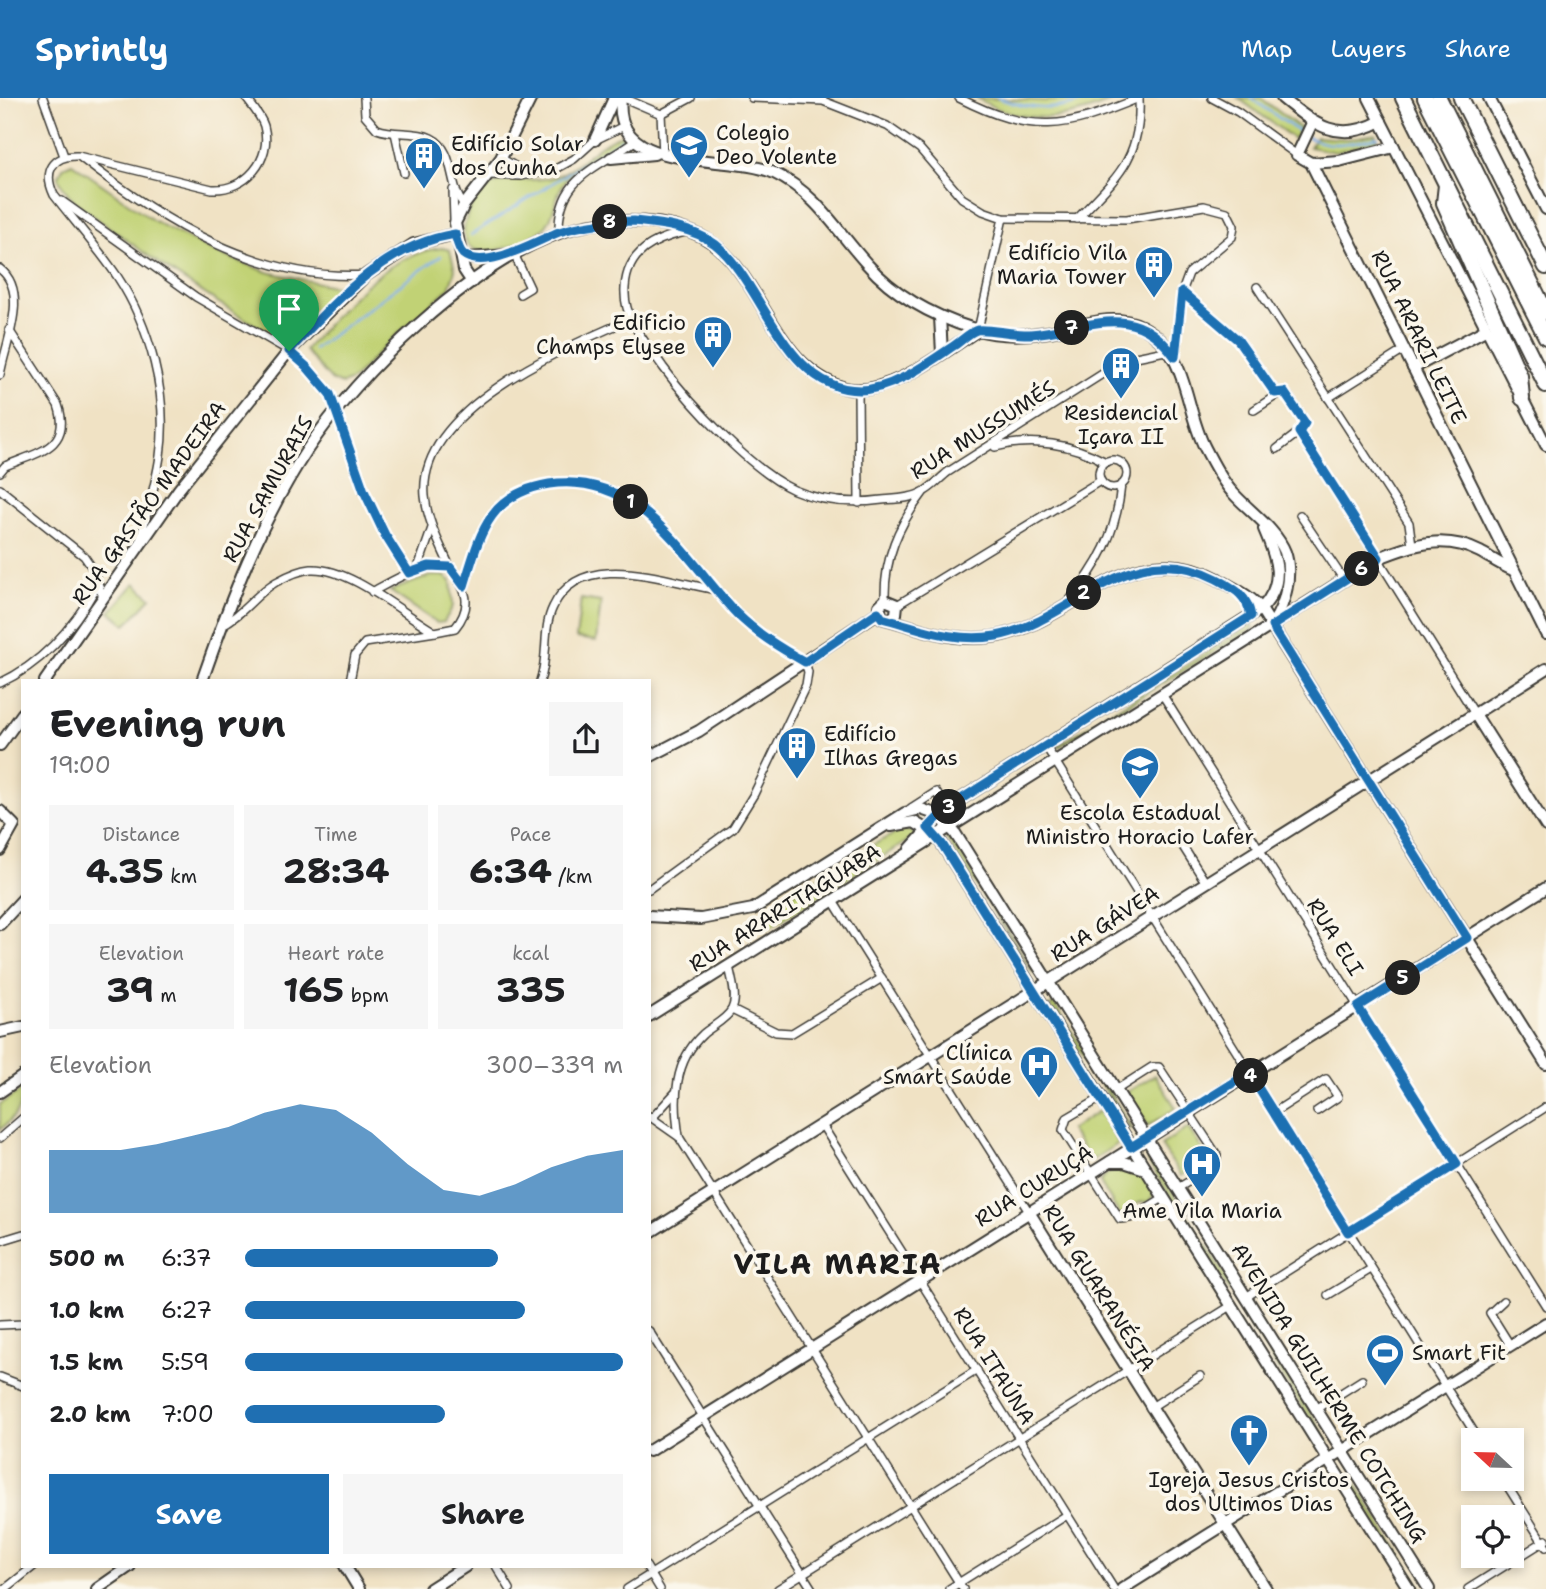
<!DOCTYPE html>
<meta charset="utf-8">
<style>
body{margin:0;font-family:"Shantell Sans",sans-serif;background:#f6f6f6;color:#202124;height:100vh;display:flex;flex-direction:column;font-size:26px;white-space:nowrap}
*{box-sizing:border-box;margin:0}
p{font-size:23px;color:#757577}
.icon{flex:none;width:38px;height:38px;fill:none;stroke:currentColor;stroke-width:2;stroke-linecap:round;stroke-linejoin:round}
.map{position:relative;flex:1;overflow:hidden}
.side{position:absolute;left:21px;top:581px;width:630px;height:889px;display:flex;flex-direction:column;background:#fff;border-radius:0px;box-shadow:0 4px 10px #0003}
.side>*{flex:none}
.needle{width:46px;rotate:292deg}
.fabs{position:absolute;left:1461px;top:1330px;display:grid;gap:14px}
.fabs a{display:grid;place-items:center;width:63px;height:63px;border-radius:0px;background:#fff;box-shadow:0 4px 10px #0003;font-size:35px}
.pin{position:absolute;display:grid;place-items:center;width:60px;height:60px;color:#fff;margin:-72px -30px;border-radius:50% 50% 50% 0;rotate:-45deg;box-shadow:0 0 7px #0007}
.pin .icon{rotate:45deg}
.km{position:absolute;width:35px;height:35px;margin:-18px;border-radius:50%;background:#222;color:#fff;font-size:19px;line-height:35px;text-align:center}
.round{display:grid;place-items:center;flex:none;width:74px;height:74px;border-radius:0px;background:#f6f6f6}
.headline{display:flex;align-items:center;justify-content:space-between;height:119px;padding:0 28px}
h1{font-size:38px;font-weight:700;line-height:52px}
.stats{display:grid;grid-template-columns:repeat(3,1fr);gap:10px;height:119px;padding:7px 28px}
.stats div{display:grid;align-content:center;border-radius:0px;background:#f6f6f6;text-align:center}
.stats b{font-size:35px;font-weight:700}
.stats small{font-size:19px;font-weight:400}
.stats p{font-size:19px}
.chart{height:196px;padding:14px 28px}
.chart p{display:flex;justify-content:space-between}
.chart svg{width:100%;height:126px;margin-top:7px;fill:#1f6fb2;opacity:.7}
.action{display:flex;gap:14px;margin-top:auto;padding:14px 28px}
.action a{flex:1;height:80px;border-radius:0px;background:#1f6fb2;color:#fff;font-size:28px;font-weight:700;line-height:80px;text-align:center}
.action a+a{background:#f6f6f6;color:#202124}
ul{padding:0 28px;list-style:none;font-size:23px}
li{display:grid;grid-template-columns:112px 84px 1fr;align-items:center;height:52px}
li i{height:18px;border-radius:9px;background:#1f6fb2}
header{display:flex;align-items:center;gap:42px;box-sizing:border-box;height:98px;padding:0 35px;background:#1f6fb2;color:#fff}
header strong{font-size:33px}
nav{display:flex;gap:38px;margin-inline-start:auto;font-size:24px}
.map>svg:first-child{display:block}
.green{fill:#c1d274;stroke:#6e7748;stroke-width:2}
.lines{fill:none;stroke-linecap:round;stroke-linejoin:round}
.stream{stroke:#7eaee9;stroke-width:2.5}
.street-casing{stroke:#3c3a35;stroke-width:10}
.secondary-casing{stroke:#3c3a35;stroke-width:14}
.highway-casing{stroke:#3c3a35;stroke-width:18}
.street{stroke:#fff;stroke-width:7}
.secondary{stroke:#fff;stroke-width:10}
.highway{stroke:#fff;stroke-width:14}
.route-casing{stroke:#fff;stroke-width:14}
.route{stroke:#1f6fb2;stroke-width:9}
.labels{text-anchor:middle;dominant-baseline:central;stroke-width:7;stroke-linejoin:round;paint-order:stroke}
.poi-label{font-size:21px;fill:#1c1c1c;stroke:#fbf7ec;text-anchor:start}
.street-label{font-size:21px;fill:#1c1c1c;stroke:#fbf7ec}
.district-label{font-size:28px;font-weight:bold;letter-spacing:2px;fill:#1c1c1c;stroke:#fbf7ec}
</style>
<header>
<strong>Sprintly</strong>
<nav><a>Map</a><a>Layers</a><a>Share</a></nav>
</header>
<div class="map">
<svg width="1546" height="1491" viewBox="0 0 1546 1491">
<rect width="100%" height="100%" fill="#fbf7ec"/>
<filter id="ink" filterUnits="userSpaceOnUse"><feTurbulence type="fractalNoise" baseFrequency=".0143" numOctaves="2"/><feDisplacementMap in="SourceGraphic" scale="14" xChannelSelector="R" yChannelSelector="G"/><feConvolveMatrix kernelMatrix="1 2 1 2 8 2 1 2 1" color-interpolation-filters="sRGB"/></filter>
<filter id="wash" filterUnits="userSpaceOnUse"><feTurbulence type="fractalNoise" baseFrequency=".00686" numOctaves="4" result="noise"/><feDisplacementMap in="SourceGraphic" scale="28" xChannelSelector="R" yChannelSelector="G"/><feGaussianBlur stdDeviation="1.57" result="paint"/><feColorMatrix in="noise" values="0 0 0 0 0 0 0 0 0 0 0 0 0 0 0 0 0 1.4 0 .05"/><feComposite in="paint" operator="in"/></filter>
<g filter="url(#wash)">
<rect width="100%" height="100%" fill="#f0e2c4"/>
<g class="green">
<path d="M977,0L1046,3L1118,0C1071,23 1023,29 977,0Z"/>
<path d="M1238,0H1261L1300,30L1294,41Z"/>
<path d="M1375,36L1378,43L1335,54L1310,49L1316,39L1348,41Z"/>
<path d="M625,37L626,42C608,54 585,65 568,80C554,93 557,113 546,128C535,142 483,163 469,148C461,140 464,127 467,118C471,107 478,93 489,88C511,77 539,87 562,76C582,66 604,39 625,37Z"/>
<path d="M72,65L154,123L212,153L267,174L338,189L286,244C225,211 169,174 113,132C93,117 69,104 58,80L63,69Z"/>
<path d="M442,150L450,152L455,172L449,190L392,241L352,282L342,286L332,283L305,252C341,212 383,156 442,150Z"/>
<path d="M430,478H444L451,483L453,508L444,524L437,525L390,493Z"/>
<path d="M135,485L151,500L126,527L110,514Z"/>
<path d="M581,501L601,504L596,543L576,540Z"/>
<path d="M1252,526L1254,530L1059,649L1058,647Z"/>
<path d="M904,732L914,734V739L768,831L762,822C770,806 883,738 904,732Z"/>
<path d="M950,738L1033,873L1032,874L946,740Z"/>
<path d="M1054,905L1132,1030L1130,1031L1050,908Z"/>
<path d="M1155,977L1176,1010L1148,1028L1127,994Z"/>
<path d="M23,991C23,1010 14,1020 0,1032V1006Z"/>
<path d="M1099,1013L1119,1045L1091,1063L1070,1032Z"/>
<path d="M1188,1030L1209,1061L1181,1078L1161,1047Z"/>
<path d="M1151,1060L1233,1190L1229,1193L1147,1062Z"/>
<path d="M1121,1069L1140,1075L1154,1097L1148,1104C1138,1103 1130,1108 1127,1118L1119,1116L1100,1084L1106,1076Z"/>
<path d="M1257,1229L1329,1344L1325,1346L1253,1231Z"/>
<path d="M1349,1375L1422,1491H1417L1345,1377Z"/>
</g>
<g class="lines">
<g class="stream">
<path d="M998,0C1029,12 1058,15 1089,0"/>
<path d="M1251,0L1302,36"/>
<path d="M1308,39C1331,52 1354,44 1378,39"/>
<path d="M471,137L622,41"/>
<path d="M314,251C357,220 397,188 441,158"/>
</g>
</g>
</g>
<g filter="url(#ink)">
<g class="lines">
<g class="street-casing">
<g id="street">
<path d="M43,0L64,58"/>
<path d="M364,0L365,17L377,31C395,38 414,32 431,40C456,52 448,89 464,107"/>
<path d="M624,0L661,16L691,0"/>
<path d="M752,0L823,3L887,28L920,51L962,100L983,113L1003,120L1127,121L1204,108L1227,114L1234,128L1232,139L1189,175L1182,194L1175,259"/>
<path d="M959,0C1032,37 1065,31 1139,0"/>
<path d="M1212,0L1238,14L1297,57"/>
<path d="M661,16L663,56"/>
<path d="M395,35L404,75"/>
<path d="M80,59C161,123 259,184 366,177"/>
<path d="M501,60L518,70L538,74"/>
<path d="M489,77L520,78L554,72L574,61L595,42L626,27"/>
<path d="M453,92L454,122"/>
<path d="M62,103L196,199L289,253L307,269L330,296L364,393L385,437L409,475"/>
<path d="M1077,121C1116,80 1142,61 1139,0"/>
<path d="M685,134C654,141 627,154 625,190C623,222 646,244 663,269C690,306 752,373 794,392C822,404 852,406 882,402C894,401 912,401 923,394C932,390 940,380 948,374L1126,261L1170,252"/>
<path d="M559,135C557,79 597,71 635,43"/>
<path d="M514,156L530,190L520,196"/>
<path d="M0,171C30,194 5,246 0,277"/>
<path d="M1257,189L1409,425L1412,447"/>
<path d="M1182,194L1239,242L1277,297L1284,294L1288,298L1305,325L1299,334L1475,616"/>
<path d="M978,232L1003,120"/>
<path d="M858,292L859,405"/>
<path d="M1328,300L1404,252"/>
<path d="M1254,312L1277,297"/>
<path d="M995,349C1033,339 1072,346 1106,364"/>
<path d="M1277,351L1299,334"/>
<circle cx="1113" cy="376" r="14"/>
<path d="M0,374L5,368C36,355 73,350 58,307L9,232"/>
<path d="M0,391L84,458L93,471L103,499"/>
<path d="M1300,417L1344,482"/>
<path d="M140,442C147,414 156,386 160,358C169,298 150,228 117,178C98,150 75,124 54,97C43,74 52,57 78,58L212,91C245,93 273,62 264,28C261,18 252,8 246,0"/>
<path d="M450,469C440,446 427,423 425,398C417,312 564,249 629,222"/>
<path d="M418,470L432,430"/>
<path d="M465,488C480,436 488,396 550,386C639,373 684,460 736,515C757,536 780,550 805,564L808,574L806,587L754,696L733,730L649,791"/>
<path d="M885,502C884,460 898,428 923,395"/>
<path d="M1068,504C1098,469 1117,434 1121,387"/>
<path d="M897,507L1100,383"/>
<path d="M222,527C243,517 255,496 276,484C287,478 299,472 311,471C350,469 402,515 435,534L455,530C474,507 466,490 450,469C420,465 398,480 372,494"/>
<path d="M350,583L355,557L365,545L435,534"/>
<path d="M540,583C549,559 542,531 553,509C581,448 670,485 717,492"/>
<path d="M0,585C43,565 74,529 97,488"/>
<path d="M1162,596L1546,1208"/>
<path d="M1045,647L1479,1342"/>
<path d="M911,710L936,694L947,710"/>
<path d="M1175,736L1206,785"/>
<path d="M833,803L1029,1114"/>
<path d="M732,912L776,934L792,935L882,880"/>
<path d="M1116,992L1152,969H1159L1217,1057L1216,1067L1178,1090"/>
<path d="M1101,1000L1067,1020L1063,1032L1120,1121L1130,1120L1163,1100"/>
<path d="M1273,1015L1326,981L1338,999L1317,1013"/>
<path d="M649,1018L679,1039L963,1491"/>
<path d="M653,1019L675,995"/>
<path d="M822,1027L1114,1491"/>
<path d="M679,1038C673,1001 674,963 703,936C711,929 727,921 732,911C738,900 731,879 729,868"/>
<path d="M0,1040L23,1020"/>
<path d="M0,1143L23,1136"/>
<path d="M1328,1197L1371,1171"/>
<path d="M1246,1199L1546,1009"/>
<path d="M1503,1203L1490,1215L1510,1247"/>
<path d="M0,1227L23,1226"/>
<path d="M649,1233L812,1491"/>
<path d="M0,1279L23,1288"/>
<path d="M1150,1310L1200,1278"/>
<path d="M1316,1311L1362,1282"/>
<path d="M1503,1381L1546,1449"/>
<path d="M496,1468L510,1491"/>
<path d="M646,1468L660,1491"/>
<path d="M5,1491L34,1468"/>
<path d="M627,1491L977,1272"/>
<path d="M778,1491L1231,1208"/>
<path d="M949,1491L1067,1417"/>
<path d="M1468,1491L1546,1442"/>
</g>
</g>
<g class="secondary-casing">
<g id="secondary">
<path d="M621,0C612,78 729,54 774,75C816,95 837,133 867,166C896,199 933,218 974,231C998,238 1023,238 1048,234C1076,230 1113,213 1141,228C1189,253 1183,307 1205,350C1213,365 1221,382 1233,395C1249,413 1276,431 1285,454C1293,477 1285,506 1273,525"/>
<path d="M1282,0C1315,27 1338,46 1381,23"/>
<path d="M1369,0L1546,347"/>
<path d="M1489,0L1546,111"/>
<path d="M1312,25L1297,57L1311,65L1546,536"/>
<path d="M595,42L614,0"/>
<path d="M611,60L654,56"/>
<path d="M1311,65L1339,63L1394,49"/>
<path d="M469,160L509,157"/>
<path d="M472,184L464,172L455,125L464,107L501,60L531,0"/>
<path d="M940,219L942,255"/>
<path d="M1413,270L1485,232"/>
<path d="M892,520L896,516L897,507L885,502L879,508L882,520C923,531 961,548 1006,536C1080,516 1133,435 1218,481C1233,490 1250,497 1261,511L1546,966"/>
<path d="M45,583L179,391L289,253L366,177L414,146L455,136"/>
<path d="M202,583C230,503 260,423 307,352C359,273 469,168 559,135C599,120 649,119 689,133C762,157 765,267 845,290C886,301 945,253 978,232"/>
<path d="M1475,616L1546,728"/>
<path d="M0,647L23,615"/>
<path d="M649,659L699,633L879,514"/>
<path d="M0,713L14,727L0,752"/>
<path d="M891,728L914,724L937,738L1409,1491"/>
<path d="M910,751L947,710L1261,511C1286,485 1277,461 1264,431"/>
<path d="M649,818L701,821L753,811L905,715L921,711L938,717L955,735L1429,1491"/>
<path d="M0,826L23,801"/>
<path d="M649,918L1379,460C1413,446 1445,436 1480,454C1491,460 1501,467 1513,472"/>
<path d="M0,934L23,929"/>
<path d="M0,994L23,978"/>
<path d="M1110,1064H1124L1145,1071"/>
<path d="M1029,1114L1266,1491"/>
<path d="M649,1135L1546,571"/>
<path d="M649,1353L1546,790"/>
<path d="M345,1468L359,1491"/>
<path d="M97,1491L130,1468"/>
<path d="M430,1491L466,1468"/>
<path d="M1122,1491L1546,1225"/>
</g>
</g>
<g class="highway-casing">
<g id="highway">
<path d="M1403,0L1546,287"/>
<path d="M1425,0L1546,239"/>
<path d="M1439,0L1546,214"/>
<path d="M1461,0L1546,169"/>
<path d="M1446,87L1444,105L1520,278L1522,300"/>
</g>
</g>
<use href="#street" class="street"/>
<use href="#secondary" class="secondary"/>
<use href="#highway" class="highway"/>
</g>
</g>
<g class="lines" filter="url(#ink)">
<g class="route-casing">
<path id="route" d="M634,123C661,126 692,129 715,146C764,185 784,292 860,292C893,292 929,264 955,247C961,243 970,234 977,232C985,230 1017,237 1030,236C1088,232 1133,200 1175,259L1182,194L1238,242L1275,295L1284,294L1305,325L1299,334L1379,460L1272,528L1467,840L1358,909L1457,1066L1348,1134L1249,975L1131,1049L942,746L928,730L947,710L1251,518C1247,497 1235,491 1217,481C1129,434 1074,524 996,538C954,545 920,530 882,520L878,514L805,564C780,550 757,536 736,515C684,459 639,373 549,386C488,396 480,436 464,488L450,469L429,468L409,475L385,437L364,393L330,296L307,269L289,253C336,203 384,147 455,136C457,143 458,151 463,156C484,174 538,142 559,134C584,126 608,124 634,123Z"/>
</g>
<use href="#route" class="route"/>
</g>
<defs>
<g id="school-pin" transform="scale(2.0125)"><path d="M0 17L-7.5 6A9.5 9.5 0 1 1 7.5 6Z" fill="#1f6fb2" stroke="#fbf7ec"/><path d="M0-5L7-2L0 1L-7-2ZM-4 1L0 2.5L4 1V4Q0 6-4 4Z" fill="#fff"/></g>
<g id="building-pin" transform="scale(2.0125)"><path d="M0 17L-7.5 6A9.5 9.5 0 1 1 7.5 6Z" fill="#1f6fb2" stroke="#fbf7ec"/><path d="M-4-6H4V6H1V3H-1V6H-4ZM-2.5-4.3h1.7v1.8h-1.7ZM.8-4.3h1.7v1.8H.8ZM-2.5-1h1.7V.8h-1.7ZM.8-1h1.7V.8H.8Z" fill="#fff"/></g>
<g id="hospital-pin" transform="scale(2.0125)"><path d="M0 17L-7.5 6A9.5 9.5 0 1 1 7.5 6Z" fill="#1f6fb2" stroke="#fbf7ec"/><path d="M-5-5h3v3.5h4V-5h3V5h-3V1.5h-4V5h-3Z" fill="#fff"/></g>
<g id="stadium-pin" transform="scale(2.0125)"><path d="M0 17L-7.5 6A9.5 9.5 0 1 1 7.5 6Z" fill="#1f6fb2" stroke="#fbf7ec"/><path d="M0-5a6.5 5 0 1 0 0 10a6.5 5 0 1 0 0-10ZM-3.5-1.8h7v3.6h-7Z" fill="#fff"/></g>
<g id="church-pin" transform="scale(2.0125)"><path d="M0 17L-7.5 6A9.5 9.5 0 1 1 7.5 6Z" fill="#1f6fb2" stroke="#fbf7ec"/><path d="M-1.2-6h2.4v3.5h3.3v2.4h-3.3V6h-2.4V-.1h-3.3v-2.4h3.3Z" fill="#fff"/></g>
</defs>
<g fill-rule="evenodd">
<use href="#school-pin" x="689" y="47"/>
<use href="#building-pin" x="424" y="58"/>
<use href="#building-pin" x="1154" y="167"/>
<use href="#building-pin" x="713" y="237"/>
<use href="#building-pin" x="1121" y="268"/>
<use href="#building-pin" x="797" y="648"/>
<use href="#school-pin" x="1140" y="668"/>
<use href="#hospital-pin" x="1039" y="967"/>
<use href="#hospital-pin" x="1202" y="1066"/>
<use href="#stadium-pin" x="1385" y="1255"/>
<use href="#church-pin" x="1249" y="1335"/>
</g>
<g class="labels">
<g class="poi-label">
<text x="716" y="35">Colegio<tspan x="716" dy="24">Deo Volente</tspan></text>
<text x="451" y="46">Edifício Solar<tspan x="451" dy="24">dos Cunha</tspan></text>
<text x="1127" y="155" text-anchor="end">Edifício Vila<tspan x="1127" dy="24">Maria Tower</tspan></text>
<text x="686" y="225" text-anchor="end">Edificio<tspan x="686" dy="24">Champs Elysee</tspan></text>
<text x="1121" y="315" text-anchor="middle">Residencial<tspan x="1121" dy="24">Içara II</tspan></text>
<text x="824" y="636">Edifício<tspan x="824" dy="24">Ilhas Gregas</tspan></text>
<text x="1140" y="715" text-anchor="middle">Escola Estadual<tspan x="1140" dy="24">Ministro Horacio Lafer</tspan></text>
<text x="1012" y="955" text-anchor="end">Clínica<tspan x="1012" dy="24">Smart Saúde</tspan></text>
<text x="1202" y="1113" text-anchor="middle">Ame Vila Maria</text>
<text x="1412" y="1255">Smart Fit</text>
<text x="1249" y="1382" text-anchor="middle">Igreja Jesus Cristos<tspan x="1249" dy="24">dos Ultimos Dias</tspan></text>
</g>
<g class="street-label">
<text transform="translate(1419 239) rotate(64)">RUA ARARI LEITE</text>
<text transform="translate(983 332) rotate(-32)">RUA MUSSUMÉS</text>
<text transform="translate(268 391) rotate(-61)">RUA SAMURAIS</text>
<text transform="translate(149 405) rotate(-54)">RUA GASTÃO MADEIRA</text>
<text transform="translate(785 810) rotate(-32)">RUA ARARITAGUABA</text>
<text transform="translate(1105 826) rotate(-32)">RUA GÁVEA</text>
<text transform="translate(1335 839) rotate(58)">RUA ELI</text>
<text transform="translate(1034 1088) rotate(-32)">RUA CURUÇÁ</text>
<text transform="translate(1099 1190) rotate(58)">RUA GUARANÉSIA</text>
<text transform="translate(994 1268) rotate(58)">RUA ITAÚNA</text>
<text transform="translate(1329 1295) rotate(58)">AVENIDA GUILHERME COTCHING</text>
</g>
<g class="district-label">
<text x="838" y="1166">VILA MARIA</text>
</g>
</g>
</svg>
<div class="fabs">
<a><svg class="needle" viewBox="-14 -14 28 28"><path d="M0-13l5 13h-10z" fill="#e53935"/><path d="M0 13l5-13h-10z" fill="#757577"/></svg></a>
<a><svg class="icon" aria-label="locate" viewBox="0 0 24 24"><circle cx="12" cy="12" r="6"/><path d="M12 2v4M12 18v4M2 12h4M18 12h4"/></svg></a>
</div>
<div class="pin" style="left:289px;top:253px;background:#1e9e55"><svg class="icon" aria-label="arrive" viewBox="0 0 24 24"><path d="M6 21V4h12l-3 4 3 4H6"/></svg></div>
<b class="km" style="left:631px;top:404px">1</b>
<b class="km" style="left:1084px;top:495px">2</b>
<b class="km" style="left:949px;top:709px">3</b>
<b class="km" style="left:1251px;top:978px">4</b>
<b class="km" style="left:1403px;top:880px">5</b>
<b class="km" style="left:1362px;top:471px">6</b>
<b class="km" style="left:1072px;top:230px">7</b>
<b class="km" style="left:610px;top:124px">8</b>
<section class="side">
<div class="headline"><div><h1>Evening run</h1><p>19:00</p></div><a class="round"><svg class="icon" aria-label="share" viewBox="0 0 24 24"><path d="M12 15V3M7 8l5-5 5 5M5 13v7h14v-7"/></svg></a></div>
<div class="stats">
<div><p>Distance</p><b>4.35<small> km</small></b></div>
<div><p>Time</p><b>28:34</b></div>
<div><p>Pace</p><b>6:34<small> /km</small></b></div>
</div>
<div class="stats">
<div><p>Elevation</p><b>39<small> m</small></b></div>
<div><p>Heart rate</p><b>165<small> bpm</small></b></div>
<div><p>kcal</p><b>335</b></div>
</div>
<div class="chart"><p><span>Elevation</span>300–339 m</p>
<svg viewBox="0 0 160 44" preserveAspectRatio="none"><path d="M0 44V22L10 22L20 22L30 20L40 17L50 14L60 9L70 6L80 8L90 16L100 27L110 36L120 38L130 34L140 28L150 24L160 22V44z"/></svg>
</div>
<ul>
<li><b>500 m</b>6:37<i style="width:67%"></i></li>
<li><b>1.0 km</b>6:27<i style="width:74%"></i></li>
<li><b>1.5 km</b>5:59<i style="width:100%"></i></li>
<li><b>2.0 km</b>7:00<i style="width:53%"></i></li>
</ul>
<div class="action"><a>Save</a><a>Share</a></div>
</section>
</div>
